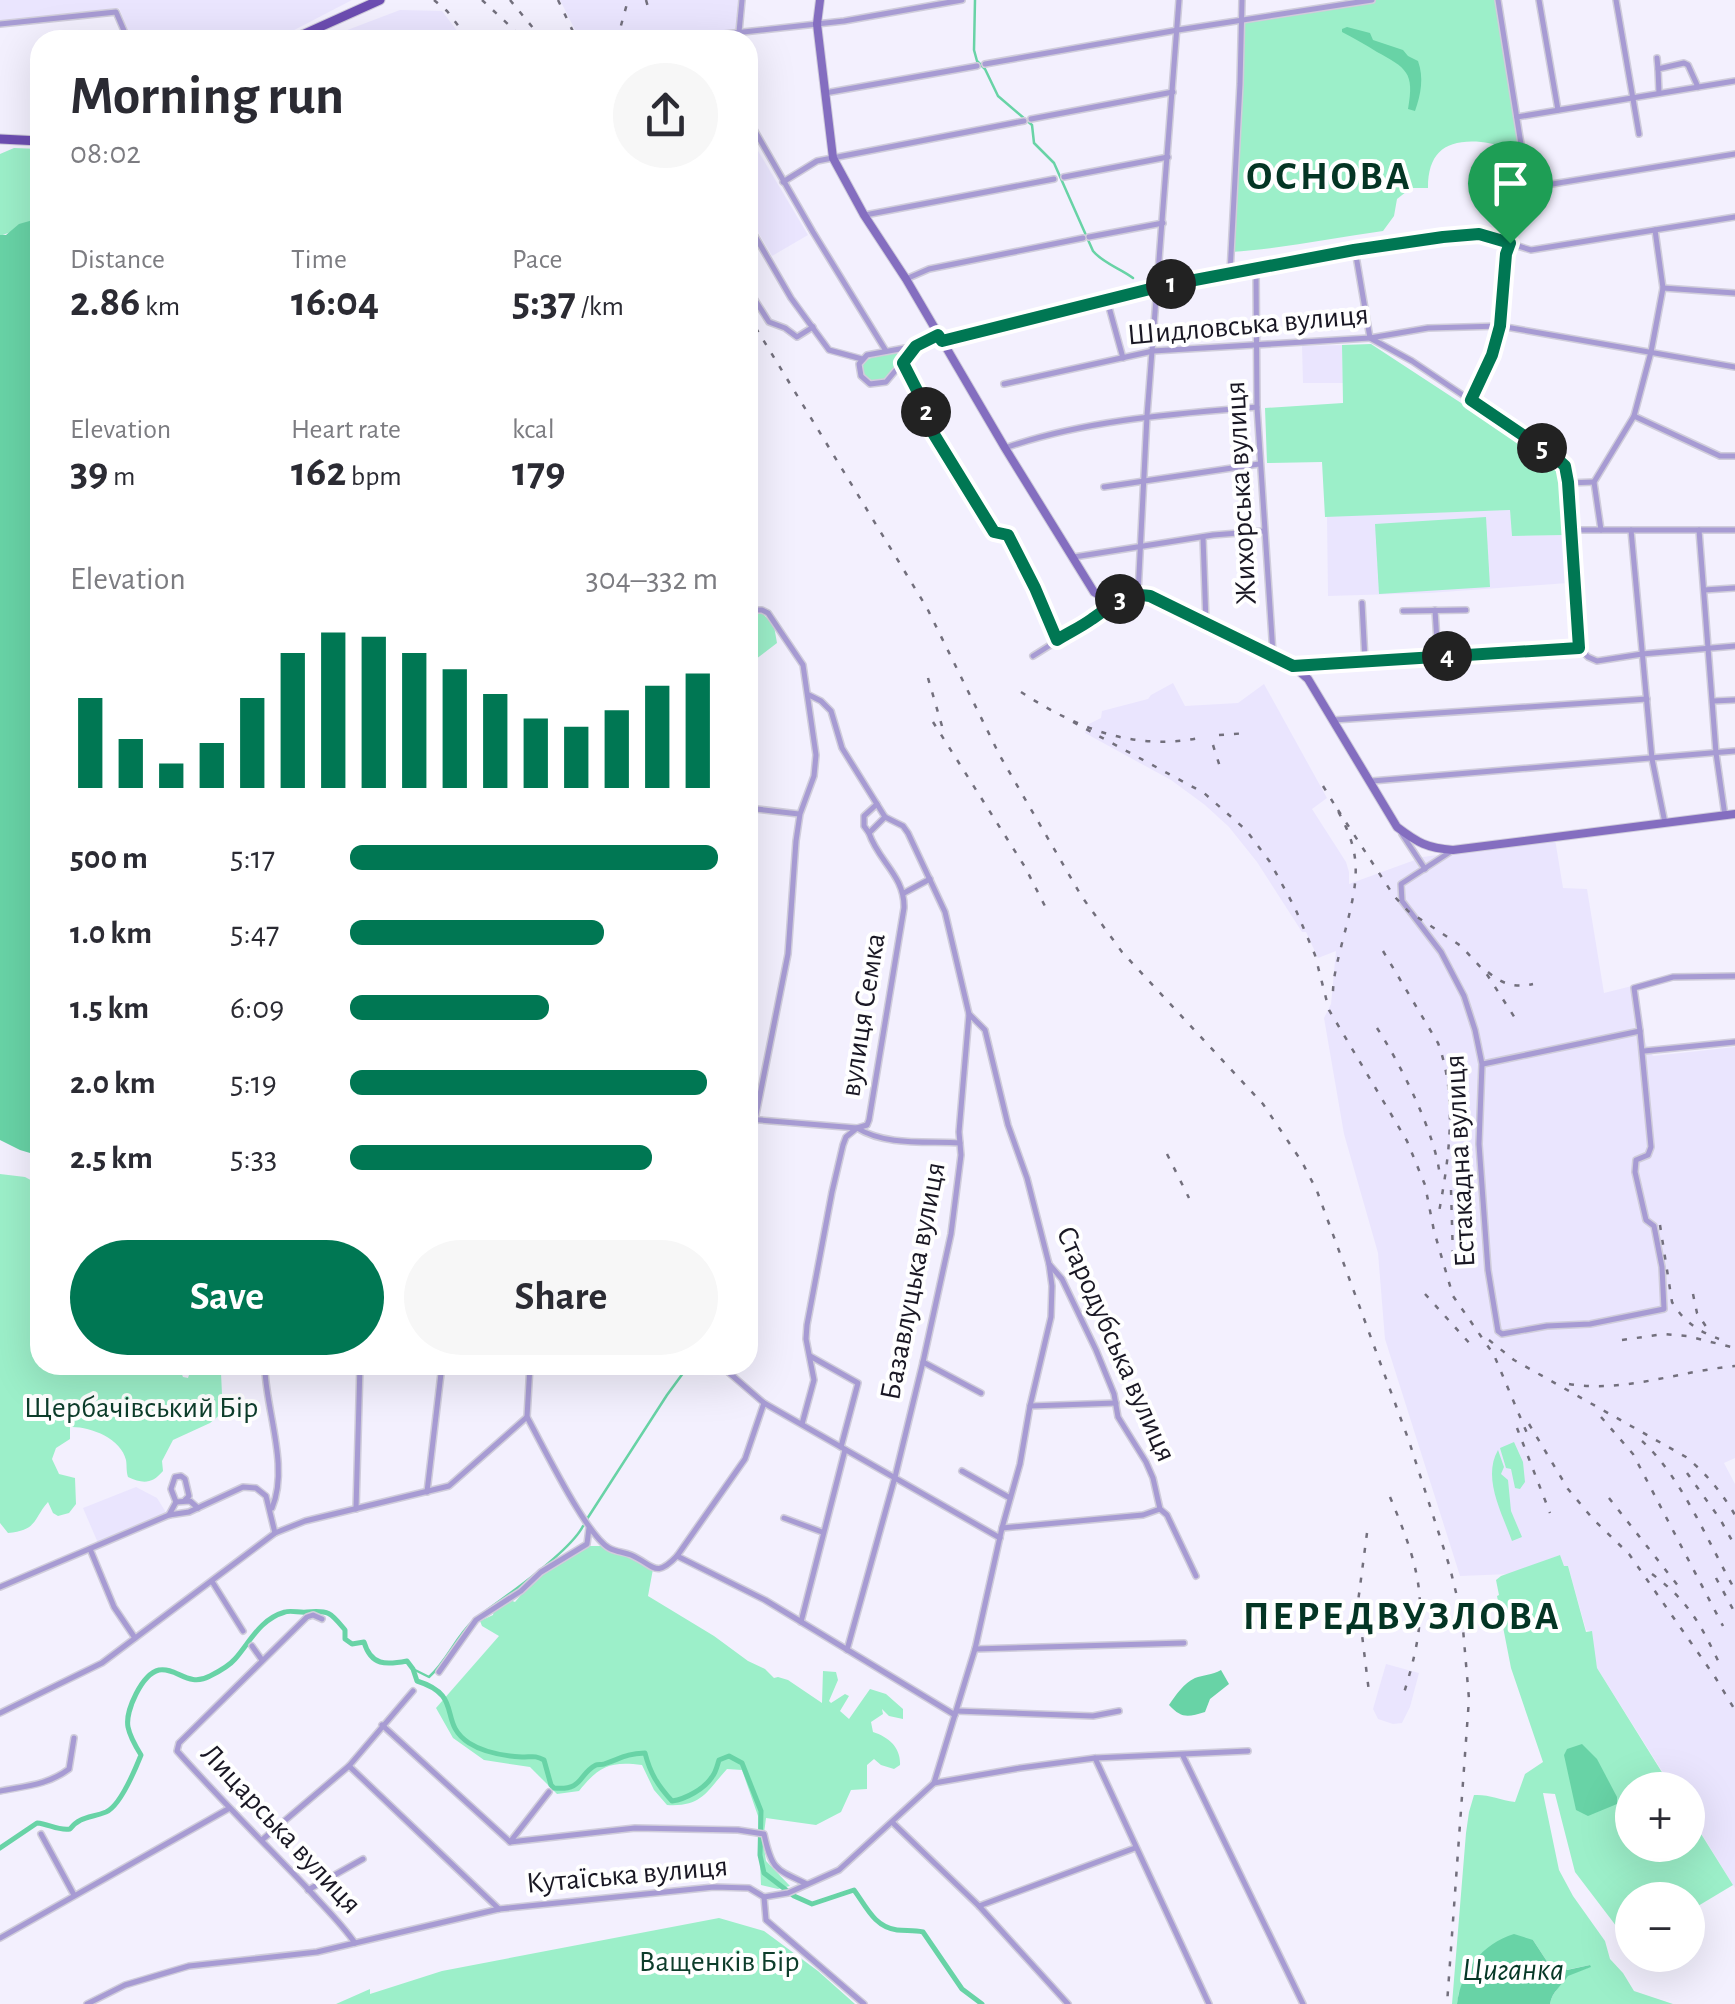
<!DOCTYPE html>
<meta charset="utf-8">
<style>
body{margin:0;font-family:"Alegreya Sans",sans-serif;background:#f7f7f7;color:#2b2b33;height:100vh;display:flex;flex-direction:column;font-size:38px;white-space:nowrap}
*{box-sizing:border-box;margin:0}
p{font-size:32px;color:#7c7c81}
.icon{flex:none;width:55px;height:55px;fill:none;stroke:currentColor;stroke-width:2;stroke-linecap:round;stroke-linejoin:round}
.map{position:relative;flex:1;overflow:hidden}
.sheet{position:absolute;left:30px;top:30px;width:728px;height:1345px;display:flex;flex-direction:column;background:#fff;border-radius:30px;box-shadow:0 10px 40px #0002}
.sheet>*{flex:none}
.controls{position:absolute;left:1615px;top:1772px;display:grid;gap:20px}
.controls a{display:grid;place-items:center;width:90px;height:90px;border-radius:50%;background:#fff;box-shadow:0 10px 40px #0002;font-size:50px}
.pin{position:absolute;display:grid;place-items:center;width:85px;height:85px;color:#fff;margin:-102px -42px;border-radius:50% 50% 50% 0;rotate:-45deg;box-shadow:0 0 10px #0007}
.pin .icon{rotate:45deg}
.km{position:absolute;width:50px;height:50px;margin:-25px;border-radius:50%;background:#222;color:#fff;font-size:28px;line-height:50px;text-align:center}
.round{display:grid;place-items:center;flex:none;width:105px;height:105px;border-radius:52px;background:#f7f7f7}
.overview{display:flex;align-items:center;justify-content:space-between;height:170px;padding:0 40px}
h1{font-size:55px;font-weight:700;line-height:75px}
.stats{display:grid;grid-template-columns:repeat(3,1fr);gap:15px;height:170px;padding:10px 40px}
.stats div{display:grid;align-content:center}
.stats b{font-size:42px;font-weight:700}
.stats small{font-size:28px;font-weight:400}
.stats p{font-size:28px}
.chart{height:280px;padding:20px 40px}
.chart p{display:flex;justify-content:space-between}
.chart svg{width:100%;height:180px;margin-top:10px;stroke:#007753;stroke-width:6}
.primary-button{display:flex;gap:20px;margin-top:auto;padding:20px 40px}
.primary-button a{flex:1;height:115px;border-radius:60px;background:#007753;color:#fff;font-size:40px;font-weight:700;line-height:115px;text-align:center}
.primary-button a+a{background:#f7f7f7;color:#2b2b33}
ul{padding:0 40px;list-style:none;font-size:32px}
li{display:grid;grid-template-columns:160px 120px 1fr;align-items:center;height:75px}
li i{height:25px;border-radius:12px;background:#007753}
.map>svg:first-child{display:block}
.built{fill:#eae5fe}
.green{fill:#9cefc9}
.water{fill:#68d3a6}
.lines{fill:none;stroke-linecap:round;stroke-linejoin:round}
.stream{stroke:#68d3a6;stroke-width:2.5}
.canal{stroke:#68d3a6;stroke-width:5}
.minor-casing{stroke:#d0cddb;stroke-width:8}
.secondary-casing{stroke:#d0cddb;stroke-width:10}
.primary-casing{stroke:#d0cddb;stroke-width:11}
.minor{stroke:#a79bd3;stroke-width:5}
.secondary{stroke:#846ec0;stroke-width:8}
.primary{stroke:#6c4db1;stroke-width:9}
.rail{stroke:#726f7c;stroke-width:2.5;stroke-dasharray:5 10;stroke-linecap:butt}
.route-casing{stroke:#fff;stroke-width:20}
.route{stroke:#007753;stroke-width:12}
.labels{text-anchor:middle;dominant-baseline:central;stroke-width:8;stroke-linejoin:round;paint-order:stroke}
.street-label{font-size:30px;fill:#1a1824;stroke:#fff}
.park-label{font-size:30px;fill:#0d3d2b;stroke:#fff}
.water-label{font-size:32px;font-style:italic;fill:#063826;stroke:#fff}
.district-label{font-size:40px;font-weight:bold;letter-spacing:2.5px;fill:#043524;stroke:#fff}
</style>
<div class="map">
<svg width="1735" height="2004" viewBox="0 0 1735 2004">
<rect width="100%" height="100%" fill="#f3f0fe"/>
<g class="built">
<path d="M0,0H352L275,40H132L119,8L0,21Z"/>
<path d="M560,0H739L736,31L658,40H580Z"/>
<path d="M400,10L442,11L464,40H321Z"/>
<path d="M748,134L808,235L772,256L748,215Z"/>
<path d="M1342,345L1343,383H1303L1302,346Z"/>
<path d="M1510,510L1513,536L1564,535L1568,583L1429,593L1328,596L1327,516Z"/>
<path d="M1173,683L1185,706L1238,703L1264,684L1327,798L1312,809L1346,862L1349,872V884L1423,857L1555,839L1563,888L1587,889L1604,993L1636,985L1645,1042L1653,1056L1735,1047V1458L1724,1463L1735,1484V1888L1688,1812V1790H1674L1597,1668L1590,1631L1586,1630L1568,1566H1564L1560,1555L1510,1574L1460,1576L1385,1339L1378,1253L1344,1134L1324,1018L1331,1004L1336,951L1318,958L1306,932H1302L1257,862L1229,827L1205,805L1171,780L1085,733L1089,724L1101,718L1102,711L1148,699L1151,695Z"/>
<path d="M136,1487L157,1498L167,1514L98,1543L83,1508Z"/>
<path d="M1386,1664L1419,1673L1410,1707L1402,1723L1393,1724L1378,1719L1373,1709Z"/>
</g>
<g class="green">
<path d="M1372,0H1498L1522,146C1506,150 1496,143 1481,142C1446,139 1428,152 1428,188H1411L1397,199L1394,216L1383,231C1332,238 1282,249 1231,252L1240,20Z"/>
<path d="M14,148L40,149V221L0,236V154Z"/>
<path d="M1371,344L1562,469L1564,535L1512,536L1510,510L1325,517L1322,462L1267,463L1265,408L1343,403L1342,345Z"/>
<path d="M897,353L901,357C892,372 885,387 866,379L862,367C867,354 884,355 897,353Z"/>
<path d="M1486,517L1490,587L1379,594L1375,524Z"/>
<path d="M753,613L763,614L774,626L777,643L756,659L748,655V628L751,626Z"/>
<path d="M0,1174L25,1177L40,1185V1365H178L183,1377L188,1378L190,1372L195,1369L221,1373L222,1394L229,1402L228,1408L210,1423L173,1440L162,1461L163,1471C152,1484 143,1484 128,1477C126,1471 127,1465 126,1460C121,1438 89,1426 70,1427V1439L56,1448L52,1459L59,1474L75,1478L76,1504L69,1513L58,1516L53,1513L48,1502C33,1519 38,1530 8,1533L0,1523Z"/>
<path d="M1514,1442L1523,1462L1525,1482L1520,1489L1515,1488L1511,1469L1506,1468L1500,1448Z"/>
<path d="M1498,1450L1504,1467L1501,1474L1508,1480L1511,1511L1522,1537L1512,1541C1502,1513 1482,1478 1498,1450Z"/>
<path d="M584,1546H605L653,1569L648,1596L714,1636L748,1661L765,1669L774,1678L778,1677L788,1680L822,1703L823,1671L836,1672L838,1680L829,1701L831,1703L845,1694L849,1696L840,1711L849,1719L870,1689L886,1694L903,1709V1719L889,1716L882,1709L883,1714L871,1722L873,1732C889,1737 901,1748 900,1765L894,1769L881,1765L874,1759L867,1765V1789L851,1790L841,1812L816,1825L766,1818L763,1841L766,1861L790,1886L778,1889L761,1885L758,1816L742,1770L727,1769C706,1792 702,1807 667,1805L654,1790L642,1765C610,1761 599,1766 579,1791L557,1794L530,1767L484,1760L453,1738L436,1708L499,1636L482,1626L480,1621L493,1615L494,1610L510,1600L515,1602L541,1572Z"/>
<path d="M1560,1555L1564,1566H1568L1586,1632L1592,1631L1597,1668L1673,1790H1632V1845H1688V1813L1733,1885L1688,1912V1900H1632V1944L1623,1935L1575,1872L1555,1794L1543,1793L1559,1870L1573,1896L1605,1941L1610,1959L1623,1973L1634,1991L1673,2004H1550C1552,1991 1562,1986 1568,1975L1590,1967V1965L1566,1970L1550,1966L1533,1940L1459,1992L1457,2004H1452L1466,1833L1469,1812L1474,1795C1488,1794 1500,1800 1515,1802L1525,1774L1543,1762L1511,1668L1497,1596L1499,1595L1496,1580L1501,1576Z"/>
<path d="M719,1918L764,1931L818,1971L855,2004H336L370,1989V1994L442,1971Z"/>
</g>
<g class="water">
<path d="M1347,27L1370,33L1373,40L1403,50L1408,56L1418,61C1424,78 1421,94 1415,111L1408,109C1415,72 1406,68 1377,52C1366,45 1354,38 1342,32V29Z"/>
<path d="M33,220H40V1156L20,1150L0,1140V235H6L19,224Z"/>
<path d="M1221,1670L1229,1684L1210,1699L1205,1712C1188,1717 1182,1719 1169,1705C1175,1696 1184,1683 1195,1678C1203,1675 1212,1675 1221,1670Z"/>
<path d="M1582,1744L1597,1759L1617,1797V1804L1588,1816L1576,1810L1564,1755L1567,1749Z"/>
<path d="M1514,1934L1533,1940L1550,1966L1567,1970L1590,1965L1591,1967L1568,1976C1562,1986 1552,1991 1550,2004H1457C1461,1971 1482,1944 1514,1934Z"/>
</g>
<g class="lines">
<g class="stream">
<path d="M975,0L974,50L977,61L985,69L998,96L1032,125L1034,143L1054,163L1093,251C1104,264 1120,268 1133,278"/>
<path d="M587,1519L667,1395L689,1365"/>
<path d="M487,1610C511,1593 571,1550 583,1526"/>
<path d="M413,1669L429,1677C447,1661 455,1638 473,1621"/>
</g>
<path class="canal" d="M0,1848L37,1823C49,1824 58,1831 70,1829C80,1816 91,1818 106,1812C120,1806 135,1770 141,1755C136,1747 130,1737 128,1727C125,1711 142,1674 159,1670C177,1667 188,1688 210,1676C218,1672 229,1666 235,1659C250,1642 260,1619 285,1612C291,1610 300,1613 307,1612C330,1610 331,1613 345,1630V1639L352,1644L364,1642C371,1666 386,1665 407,1661L413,1669L417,1681C465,1696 437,1722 469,1743C483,1752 505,1756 522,1757C532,1757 535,1755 544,1760L551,1785L554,1788C584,1791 578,1774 596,1765C598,1764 602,1765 604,1764C622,1758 625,1754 645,1753C650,1773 658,1786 672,1801C686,1799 704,1789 712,1777C716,1772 717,1766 719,1760L729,1756L742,1763L761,1811L760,1855L764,1873L794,1896L812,1904L854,1890C866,1906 874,1927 897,1930C906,1931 914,1930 923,1932L962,1989L982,2004"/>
<g class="minor-casing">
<g id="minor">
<path d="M1498,0L1528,188"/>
<path d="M1539,0L1558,110"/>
<path d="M1616,0L1639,134"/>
<path d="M0,24L116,12L128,40"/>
<path d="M739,32L742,0"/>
<path d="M694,40L715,35L844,21L962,0"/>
<path d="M1657,58L1658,69"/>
<path d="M985,64L1178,30L1372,0"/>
<path d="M825,93L977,66"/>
<path d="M1659,93L1658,69L1684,63L1688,65L1698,87"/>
<path d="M1517,117L1735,81"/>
<path d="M748,119L813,232L886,351"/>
<path d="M1031,119L1173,92"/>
<path d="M1064,177L1168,157"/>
<path d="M783,182L817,161L1024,121"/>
<path d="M865,215L1054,179"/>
<path d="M748,224L791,298L829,350L862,359"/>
<path d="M1089,237L1163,223"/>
<path d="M1355,250L1370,338L1412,361L1555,457L1565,466L1568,483L1594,482"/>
<path d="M1256,269L1257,407L1273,654"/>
<path d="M1230,273L1240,84L1242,0"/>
<path d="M906,279L929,269L1083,238"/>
<path d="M1663,288L1735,293"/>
<path d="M748,289L769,322L785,328L797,337L813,327"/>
<path d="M1107,300L1123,358"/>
<path d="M942,341L1158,287L1355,250L1443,237L1479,234L1531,250L1735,217"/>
<path d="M916,346L886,382L870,384L861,376L859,364L867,355L916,346L939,335"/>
<path d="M903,363L926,408L930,428L994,531L1008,535L1035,588L1057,640"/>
<path d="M1004,384L1153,351L1370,338L1428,328L1500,326L1735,367"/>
<path d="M1471,400L1492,355L1500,326L1506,254L1528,188L1735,154"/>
<path d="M1634,416L1720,456H1735"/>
<path d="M1005,448C1085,420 1172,414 1257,407"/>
<path d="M1568,483L1579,648"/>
<path d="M1104,487L1259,464"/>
<path d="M1571,530H1735"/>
<path d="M1601,530L1594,482L1634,416L1651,352L1663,288L1655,230"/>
<path d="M1631,530L1652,759L1665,823"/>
<path d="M1699,530L1716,753L1725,816"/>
<path d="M1203,537L1206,623"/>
<path d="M1074,557L1213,535L1264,531"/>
<path d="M1704,590L1735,588"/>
<path d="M1138,594L1147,416L1179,0"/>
<path d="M1362,603L1365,661"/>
<path d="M748,610H762L768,613L803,665L816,755L814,776L800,814L796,841L788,954L748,1155"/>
<path d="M1435,610L1438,657"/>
<path d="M1403,611L1466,610"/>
<path d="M1033,656L1090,620L1115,602"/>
<path d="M1294,666L1579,648L1588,657L1597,661L1642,654L1735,646"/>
<path d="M809,695L821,701L831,711L842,748L885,817"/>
<path d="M1713,701L1735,700"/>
<path d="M1334,720L1647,699"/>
<path d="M1372,781L1735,751"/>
<path d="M748,808L799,814"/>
<path d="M869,833L864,826V816L877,804"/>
<path d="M1402,834L1425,869"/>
<path d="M1450,852L1401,884L1402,901L1441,952L1464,996L1475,1030L1482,1064L1479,1144L1488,1270L1498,1331L1502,1334L1547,1326L1590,1324L1664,1309L1662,1267L1654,1226L1646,1220L1635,1172L1636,1160L1648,1155L1651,1147L1640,1031"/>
<path d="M904,893L930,879"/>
<path d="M969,1014L985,1030L1008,1125L1027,1178L1049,1264L1062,1279L1096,1350L1114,1394L1118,1417L1146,1462L1153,1478L1160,1509L1167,1515L1196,1576"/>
<path d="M1644,1051L1735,1042"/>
<path d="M1483,1064L1640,1031L1634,988L1673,977L1735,976"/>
<path d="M748,1119L857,1128C886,1146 926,1141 960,1143"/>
<path d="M810,1356L858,1383L841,1447"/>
<path d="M923,1362L981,1393"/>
<path d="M720,1365L764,1403L1000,1538"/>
<path d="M265,1371C267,1413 289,1468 272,1508"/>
<path d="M1030,1406L1116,1403"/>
<path d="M527,1417C542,1444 586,1535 609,1548C616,1552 624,1552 631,1555C654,1565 655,1579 677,1556L745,1459L764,1403"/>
<path d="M802,1424L814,1380L806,1339L807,1325L832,1192L843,1145L846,1137L857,1128L867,1125L869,1120L904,908C905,876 878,861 869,833L885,817"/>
<path d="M962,1471L1010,1498"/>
<path d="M427,1492L442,1365"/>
<path d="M176,1502L190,1501L198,1508"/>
<path d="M356,1509L360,1365"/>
<path d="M169,1515L176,1502L171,1489L175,1477L181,1476L185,1479L189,1496L185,1500"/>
<path d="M784,1518L822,1532"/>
<path d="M1002,1528L1143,1515L1160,1509"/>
<path d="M90,1549L114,1607L135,1638"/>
<path d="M677,1556L765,1600L955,1715"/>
<path d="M213,1583L243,1631"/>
<path d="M0,1587L169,1515L189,1512L243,1487L256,1488L266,1496L275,1533"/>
<path d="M322,1619L313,1615L307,1617L179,1743L177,1751C219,1798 264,1843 308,1889C324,1907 341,1923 355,1943"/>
<path d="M801,1622L845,1450"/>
<path d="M252,1646L262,1660"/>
<path d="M975,1649L1184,1643"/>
<path d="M847,1650L895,1477L923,1362L951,1234L961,1155L959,1132L969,1014L945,912L908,833L903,826L885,817"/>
<path d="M439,1672L476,1620L521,1591L541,1572L587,1544L589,1528"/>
<path d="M956,1711L1093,1716L1119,1711"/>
<path d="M0,1713L102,1663L275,1533L305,1521L449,1486L527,1417L530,1365"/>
<path d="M382,1725L510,1842L635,1828L738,1830L764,1834C772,1870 775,1869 807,1884"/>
<path d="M1183,1756L1303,2004"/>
<path d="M1095,1758L1209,2004"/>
<path d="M349,1766L499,1909"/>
<path d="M934,1783L1020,1768L1095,1758L1248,1751"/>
<path d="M0,1791C25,1786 48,1785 69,1769L74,1738"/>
<path d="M893,1823L979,1906L1068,2004"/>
<path d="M41,1834L74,1895"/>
<path d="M262,1840L349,1766L413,1691"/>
<path d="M510,1842L549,1792"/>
<path d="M308,1890L363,1859"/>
<path d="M764,1897L766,1920L864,2004"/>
<path d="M979,1906L1135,1848"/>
<path d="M0,1938L228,1809"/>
<path d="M87,2004L125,1985L189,1966L317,1952L499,1909L714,1887L749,1888L764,1897L788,1893L839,1870L934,1783L975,1649L1002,1528L1020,1464L1030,1406L1051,1317L1052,1286L1049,1264"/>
</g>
</g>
<g class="secondary-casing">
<path id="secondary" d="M820,0L817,24L833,158L864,215L906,279L1005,448L1094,592L1109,601L1138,594L1149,596L1293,666L1308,679L1397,827C1418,843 1427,848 1453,850L1735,814"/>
</g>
<g class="primary-casing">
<g id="primary">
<path d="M291,40L380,0"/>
<path d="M0,139L40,141"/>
</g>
</g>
<use href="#minor" class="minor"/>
<use href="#secondary" class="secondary"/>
<use href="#primary" class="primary"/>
<g class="rail">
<path d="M434,0L447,11L469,40"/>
<path d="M482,0L525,40"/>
<path d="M510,0L543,40"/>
<path d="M558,0L577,40"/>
<path d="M646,0L648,7"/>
<path d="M617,40L628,0"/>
<path d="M748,315L927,608L1000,756L1082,897L1122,952L1263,1104L1302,1162L1317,1191L1409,1441L1450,1568L1462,1617L1469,1699L1447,2004"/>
<path d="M928,678L944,733"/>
<path d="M1021,692C1076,728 1133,751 1199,738"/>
<path d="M933,722L1025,867L1049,914"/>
<path d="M1073,722L1204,793L1246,830L1270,862L1295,908L1315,955L1329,1010L1407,1141L1425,1185L1434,1231L1453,1296L1494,1355L1529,1438"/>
<path d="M1219,735L1248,733"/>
<path d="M1213,745L1221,770"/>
<path d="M1323,786C1363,849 1362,868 1343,939C1338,960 1332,979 1333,1000"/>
<path d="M1338,810L1394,896L1408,911L1461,946L1486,973L1515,1018"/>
<path d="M1383,951L1438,1043C1458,1097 1449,1158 1439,1212"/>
<path d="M1488,972C1502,984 1514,988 1533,984"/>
<path d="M1377,1028C1400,1063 1437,1136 1440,1178"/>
<path d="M1167,1154L1189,1198"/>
<path d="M1451,1190L1453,1257"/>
<path d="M1660,1225L1672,1302C1684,1322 1698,1331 1719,1339"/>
<path d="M1425,1294L1472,1346"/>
<path d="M1693,1294L1697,1313L1709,1331"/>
<path d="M1489,1340L1514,1360L1686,1457C1706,1473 1722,1493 1735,1515"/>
<path d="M1622,1340L1664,1334L1687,1336L1735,1348"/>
<path d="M1569,1384C1624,1393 1680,1371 1735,1366"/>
<path d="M1601,1417L1633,1454L1723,1626"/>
<path d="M1529,1424L1568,1489L1593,1519L1629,1554L1715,1677L1735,1710"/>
<path d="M1517,1428L1550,1513"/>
<path d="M1642,1441C1681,1476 1709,1544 1735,1590"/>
<path d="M1687,1473L1720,1519L1735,1546"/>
<path d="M1390,1497C1425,1580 1430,1613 1402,1699"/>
<path d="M1609,1498L1679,1587"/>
<path d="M1367,1533L1358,1602L1369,1692"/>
<path d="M1652,1574C1690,1602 1702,1627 1722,1669"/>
<path d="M1716,1578L1735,1613"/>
</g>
</g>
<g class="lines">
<g class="route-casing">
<path id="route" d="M1479,234L1510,243L1506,254L1500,326L1492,355L1471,400L1555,457L1565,466L1568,482L1579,648L1293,666L1150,596C1125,592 1111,606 1092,619C1081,627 1068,633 1057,640L1035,588L1008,535L994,532L930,428L926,408L903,363L916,346L938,335L942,341L1158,287L1354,250L1443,237Z"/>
</g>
<use href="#route" class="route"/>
</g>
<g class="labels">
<g class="street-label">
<text transform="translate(1248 325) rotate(-5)">Шидловська вулиця</text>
<text transform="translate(1241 493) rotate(-93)">Жихорська вулиця</text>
<text transform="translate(863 1015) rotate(-81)">вулиця Семка</text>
<text transform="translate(1460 1161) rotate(-93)">Естакадна вулиця</text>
<text transform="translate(913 1281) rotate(-79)">Базавлуцька вулиця</text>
<text transform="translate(1116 1344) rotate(66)">Стародубська вулиця</text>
<text transform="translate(281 1829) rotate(47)">Лицарська вулиця</text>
<text transform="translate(627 1875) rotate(-5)">Кутаїська вулиця</text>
</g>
<g class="park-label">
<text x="141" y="1408">Щербачівський Бір</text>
<text x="719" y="1962">Ващенків Бір</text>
</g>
<g class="water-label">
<text x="1513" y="1970">Циганка</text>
</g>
<g class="district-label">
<text x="1329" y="177">ОСНОВА</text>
<text x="1402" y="1617">ПЕРЕДВУЗЛОВА</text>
</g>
</g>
</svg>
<div class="controls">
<a>+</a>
<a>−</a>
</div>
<div class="pin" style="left:1510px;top:243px;background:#1e9e55"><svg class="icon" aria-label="arrive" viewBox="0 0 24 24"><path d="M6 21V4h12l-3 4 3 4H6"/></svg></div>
<b class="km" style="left:1171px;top:284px">1</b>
<b class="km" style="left:926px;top:412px">2</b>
<b class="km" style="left:1120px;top:599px">3</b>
<b class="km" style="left:1447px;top:656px">4</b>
<b class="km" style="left:1542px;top:448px">5</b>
<section class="sheet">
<div class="overview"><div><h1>Morning run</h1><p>08:02</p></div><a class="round"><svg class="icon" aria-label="share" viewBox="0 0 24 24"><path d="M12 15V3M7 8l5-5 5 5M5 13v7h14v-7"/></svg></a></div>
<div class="stats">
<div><p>Distance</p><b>2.86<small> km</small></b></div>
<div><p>Time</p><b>16:04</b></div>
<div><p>Pace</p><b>5:37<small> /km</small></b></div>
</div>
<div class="stats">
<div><p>Elevation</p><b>39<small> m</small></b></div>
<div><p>Heart rate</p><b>162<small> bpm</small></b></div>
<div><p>kcal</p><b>179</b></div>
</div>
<div class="chart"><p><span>Elevation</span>304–332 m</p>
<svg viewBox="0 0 160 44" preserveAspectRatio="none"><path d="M5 44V22M15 44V32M25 44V38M35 44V33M45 44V22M55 44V11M65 44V6M75 44V7M85 44V11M95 44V15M105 44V21M115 44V27M125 44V29M135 44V25M145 44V19M155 44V16"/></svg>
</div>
<ul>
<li><b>500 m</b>5:17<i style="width:100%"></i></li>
<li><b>1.0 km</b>5:47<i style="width:69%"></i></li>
<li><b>1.5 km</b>6:09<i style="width:54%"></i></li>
<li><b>2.0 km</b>5:19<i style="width:97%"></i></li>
<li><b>2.5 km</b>5:33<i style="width:82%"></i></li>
</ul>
<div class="primary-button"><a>Save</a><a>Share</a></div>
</section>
</div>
